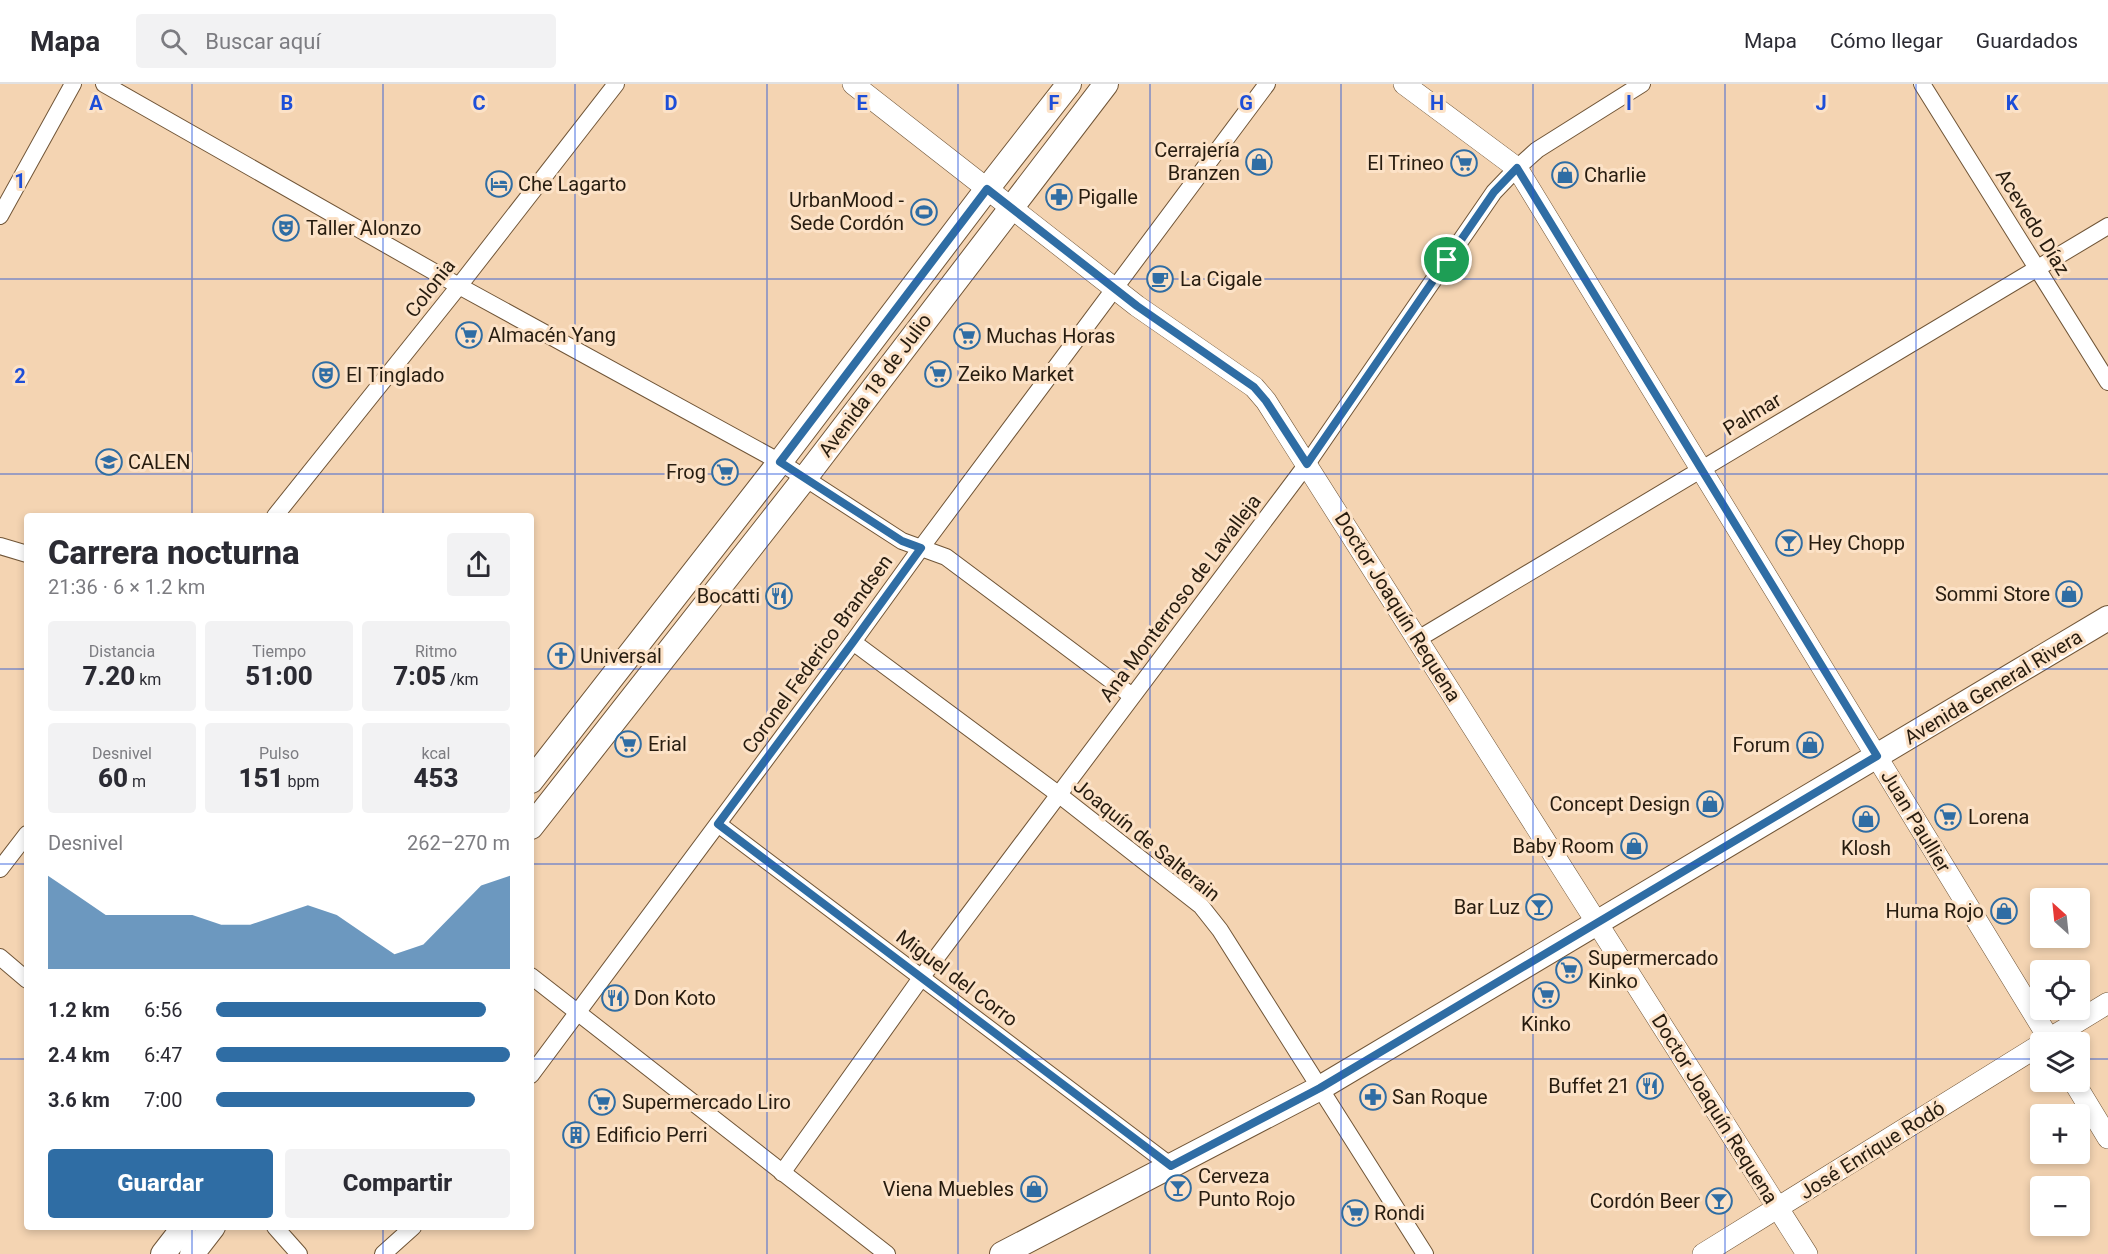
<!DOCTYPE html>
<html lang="es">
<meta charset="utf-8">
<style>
body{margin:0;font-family:Roboto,sans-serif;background:#f2f2f3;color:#2b2b33;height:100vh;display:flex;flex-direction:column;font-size:22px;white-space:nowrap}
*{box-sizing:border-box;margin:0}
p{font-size:20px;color:#7c7c81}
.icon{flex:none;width:33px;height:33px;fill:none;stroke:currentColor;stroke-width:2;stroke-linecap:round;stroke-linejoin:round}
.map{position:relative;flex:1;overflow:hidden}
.sheet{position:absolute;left:24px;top:429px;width:510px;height:717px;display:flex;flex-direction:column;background:#fff;border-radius:6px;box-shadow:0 3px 9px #0003}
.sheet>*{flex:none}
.needle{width:39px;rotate:333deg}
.controls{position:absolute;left:2030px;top:804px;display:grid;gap:12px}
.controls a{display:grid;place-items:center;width:60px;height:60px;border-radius:6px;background:#fff;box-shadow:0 3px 9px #0003;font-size:30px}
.pin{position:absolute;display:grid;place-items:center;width:51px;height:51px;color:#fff;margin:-26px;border:3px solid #fff;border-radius:50%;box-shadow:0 2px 6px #0007}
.round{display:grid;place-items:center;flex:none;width:63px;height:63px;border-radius:6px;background:#f2f2f3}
.overview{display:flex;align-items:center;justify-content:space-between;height:102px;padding:0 24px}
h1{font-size:33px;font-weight:800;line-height:45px}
.stats{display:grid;grid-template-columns:repeat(3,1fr);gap:9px;height:102px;padding:6px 24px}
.stats div{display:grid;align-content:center;border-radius:6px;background:#f2f2f3;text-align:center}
.stats b{font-size:26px;font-weight:800}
.stats small{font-size:16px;font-weight:400}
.stats p{font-size:16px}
.chart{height:168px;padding:12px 24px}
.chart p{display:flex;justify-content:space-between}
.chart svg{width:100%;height:108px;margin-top:6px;fill:#2f6da4;opacity:.7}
.button{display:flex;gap:12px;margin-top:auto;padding:12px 24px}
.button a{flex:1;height:69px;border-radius:6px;background:#2f6da4;color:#fff;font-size:24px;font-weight:800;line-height:69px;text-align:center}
.button a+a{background:#f2f2f3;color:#2b2b33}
ul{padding:0 24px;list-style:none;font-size:20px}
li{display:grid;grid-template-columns:96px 72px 1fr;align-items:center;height:45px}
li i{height:15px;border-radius:8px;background:#2f6da4}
header{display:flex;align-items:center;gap:36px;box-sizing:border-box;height:84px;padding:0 30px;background:#fff;border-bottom:2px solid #e1e1e2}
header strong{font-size:28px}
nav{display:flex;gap:33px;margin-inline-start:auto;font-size:21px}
.search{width:420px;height:54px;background:#f2f2f3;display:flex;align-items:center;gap:15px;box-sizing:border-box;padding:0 21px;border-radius:6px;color:#7c7c81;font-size:22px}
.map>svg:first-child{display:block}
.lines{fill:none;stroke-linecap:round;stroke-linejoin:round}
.minor-casing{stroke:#705537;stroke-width:18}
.tertiary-casing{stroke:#705537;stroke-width:22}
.secondary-casing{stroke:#705537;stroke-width:26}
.minor{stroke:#fff;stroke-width:16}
.tertiary{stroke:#fff;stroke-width:21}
.secondary{stroke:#fff;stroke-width:24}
.route-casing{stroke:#fff;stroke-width:12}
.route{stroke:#2f6da4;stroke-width:8}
.grid{fill:none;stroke:#1d4ed8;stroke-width:1.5;stroke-opacity:0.55}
.labels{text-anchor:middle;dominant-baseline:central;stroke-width:6;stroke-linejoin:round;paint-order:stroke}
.poi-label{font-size:20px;fill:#271c0f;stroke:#fce2c7;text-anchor:start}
.street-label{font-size:20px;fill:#271c0f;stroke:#fce2c7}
.grid-label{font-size:20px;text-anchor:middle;font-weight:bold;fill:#1d4ed8;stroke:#fce2c7;stroke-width:6;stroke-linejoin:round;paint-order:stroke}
</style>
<header>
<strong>Mapa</strong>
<div class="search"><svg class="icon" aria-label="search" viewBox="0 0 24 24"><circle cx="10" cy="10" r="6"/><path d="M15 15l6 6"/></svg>Buscar aquí</div>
<nav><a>Mapa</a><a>Cómo llegar</a><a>Guardados</a></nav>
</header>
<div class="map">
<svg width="2108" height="1170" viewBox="0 0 2108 1170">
<rect width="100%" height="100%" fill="#f4d4b2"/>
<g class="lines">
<g class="minor-casing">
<g id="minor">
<path d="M104,0L459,202L780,378L902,457L946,473L1132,612"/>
<path d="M1922,0L2108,298"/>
<path d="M0,132L73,0"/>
<path d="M275,432L459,202L616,0"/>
<path d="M0,462L27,470"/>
<path d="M1418,555L2108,142"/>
<path d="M853,558L1058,710L1201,822L1220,846L1425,1170"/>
<path d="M718,740L1171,1082"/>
<path d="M0,785L27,750"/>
<path d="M0,873L27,896"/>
<path d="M531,892L887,1170"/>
<path d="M531,991L853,558L921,464L1267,0"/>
<path d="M782,1089L921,894L1307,380L1494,108L1517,84L1537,66L1642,0"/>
<path d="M275,1143L299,1170"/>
<path d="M383,1170L413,1143"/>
</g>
</g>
<g class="tertiary-casing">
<g id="tertiary">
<path d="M853,0L1137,222L1254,303L1266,317L1807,1170"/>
<path d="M1404,0L1517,84L2051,958"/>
<path d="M2044,958L2108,919"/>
<path d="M2074,998L2108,1054"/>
<path d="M1703,1170L2040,961"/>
</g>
</g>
<g class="secondary-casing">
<g id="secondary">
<path d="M531,697L780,378L987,105L1069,0"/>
<path d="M531,743L805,394L1106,0"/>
<path d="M163,1170L184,1143"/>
<path d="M192,1170L213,1143"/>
<path d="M1002,1170L1320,1004L2108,534"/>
</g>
</g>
<use href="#minor" class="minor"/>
<use href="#tertiary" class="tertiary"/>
<use href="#secondary" class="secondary"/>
</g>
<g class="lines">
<g class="route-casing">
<path id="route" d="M1517,84L1877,672L1320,1004L1171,1082L718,740L853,558L921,464L902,457L780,378L987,105L1137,222L1254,303L1266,317L1307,380L1494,108Z"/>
</g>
<use href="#route" class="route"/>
</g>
<path class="grid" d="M192,0V432M383,0V432M575,0V1170M767,0V1170M958,0V1170M1150,0V1170M1341,0V1170M1533,0V1170M1725,0V1170M1916,0V1170M0,195H2108M0,390H2108M0,585H27M531,585H2108M0,780H27M531,780H2108M0,975H27M531,975H2040M2079,975H2108M192,1143V1170M383,1143V1170"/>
<defs>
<g id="shop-ring" transform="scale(1.35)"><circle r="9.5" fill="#fce2c7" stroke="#2f6da4" stroke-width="1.5"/><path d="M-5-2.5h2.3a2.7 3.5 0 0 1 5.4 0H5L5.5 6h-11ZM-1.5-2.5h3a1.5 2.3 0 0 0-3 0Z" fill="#2f6da4"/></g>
<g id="supermarket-ring" transform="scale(1.35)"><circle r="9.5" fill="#fce2c7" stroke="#2f6da4" stroke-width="1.5"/><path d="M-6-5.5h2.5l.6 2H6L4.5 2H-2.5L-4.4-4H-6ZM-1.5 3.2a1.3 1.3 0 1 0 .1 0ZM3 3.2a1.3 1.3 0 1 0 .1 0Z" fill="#2f6da4"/></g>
<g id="hotel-ring" transform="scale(1.35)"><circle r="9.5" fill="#fce2c7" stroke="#2f6da4" stroke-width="1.5"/><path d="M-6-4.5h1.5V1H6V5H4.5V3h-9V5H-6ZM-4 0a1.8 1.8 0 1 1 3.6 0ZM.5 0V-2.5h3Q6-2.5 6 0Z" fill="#2f6da4"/></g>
<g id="pharmacy-ring" transform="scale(1.35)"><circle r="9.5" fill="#fce2c7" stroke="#2f6da4" stroke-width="1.5"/><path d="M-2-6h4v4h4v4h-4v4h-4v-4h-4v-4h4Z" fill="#2f6da4"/></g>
<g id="stadium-ring" transform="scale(1.35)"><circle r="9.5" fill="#fce2c7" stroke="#2f6da4" stroke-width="1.5"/><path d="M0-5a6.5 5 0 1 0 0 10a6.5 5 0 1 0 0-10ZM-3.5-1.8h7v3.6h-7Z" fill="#2f6da4"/></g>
<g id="theatre-ring" transform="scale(1.35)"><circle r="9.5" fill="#fce2c7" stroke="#2f6da4" stroke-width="1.5"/><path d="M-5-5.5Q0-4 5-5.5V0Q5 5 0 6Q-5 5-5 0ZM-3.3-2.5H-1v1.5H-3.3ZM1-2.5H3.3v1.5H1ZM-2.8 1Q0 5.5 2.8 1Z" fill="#2f6da4"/></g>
<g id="cafe-ring" transform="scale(1.35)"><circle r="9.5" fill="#fce2c7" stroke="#2f6da4" stroke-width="1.5"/><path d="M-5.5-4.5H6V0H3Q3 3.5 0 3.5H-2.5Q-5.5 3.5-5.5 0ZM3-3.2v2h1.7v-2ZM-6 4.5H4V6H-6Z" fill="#2f6da4"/></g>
<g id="university-ring" transform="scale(1.35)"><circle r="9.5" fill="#fce2c7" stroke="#2f6da4" stroke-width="1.5"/><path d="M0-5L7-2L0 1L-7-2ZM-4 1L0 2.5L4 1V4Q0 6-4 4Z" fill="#2f6da4"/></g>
<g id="bar-ring" transform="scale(1.35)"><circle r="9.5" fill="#fce2c7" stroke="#2f6da4" stroke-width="1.5"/><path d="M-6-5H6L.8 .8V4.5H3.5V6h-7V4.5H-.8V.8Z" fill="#2f6da4"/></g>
<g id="restaurant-ring" transform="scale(1.35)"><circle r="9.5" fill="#fce2c7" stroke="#2f6da4" stroke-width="1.5"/><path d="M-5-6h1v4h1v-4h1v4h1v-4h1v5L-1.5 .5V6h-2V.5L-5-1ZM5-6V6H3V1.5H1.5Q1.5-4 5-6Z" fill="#2f6da4"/></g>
<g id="church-ring" transform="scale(1.35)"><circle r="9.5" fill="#fce2c7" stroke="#2f6da4" stroke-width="1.5"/><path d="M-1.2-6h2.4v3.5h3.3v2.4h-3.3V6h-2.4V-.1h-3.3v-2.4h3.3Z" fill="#2f6da4"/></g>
<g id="building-ring" transform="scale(1.35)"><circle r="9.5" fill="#fce2c7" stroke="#2f6da4" stroke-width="1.5"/><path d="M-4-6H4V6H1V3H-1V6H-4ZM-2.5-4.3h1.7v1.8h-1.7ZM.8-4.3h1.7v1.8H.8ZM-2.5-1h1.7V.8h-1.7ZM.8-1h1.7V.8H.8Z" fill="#2f6da4"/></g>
</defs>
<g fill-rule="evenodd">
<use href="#shop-ring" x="1259" y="78"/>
<use href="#supermarket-ring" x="1464" y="79"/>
<use href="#shop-ring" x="1565" y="91"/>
<use href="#hotel-ring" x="499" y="100"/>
<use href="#pharmacy-ring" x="1059" y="113"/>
<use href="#stadium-ring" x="924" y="128"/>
<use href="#theatre-ring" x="286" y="144"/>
<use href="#cafe-ring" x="1160" y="195"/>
<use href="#supermarket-ring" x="469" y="251"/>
<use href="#supermarket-ring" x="967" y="252"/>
<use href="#supermarket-ring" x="938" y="290"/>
<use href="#theatre-ring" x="326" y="291"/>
<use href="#university-ring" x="109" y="378"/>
<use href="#supermarket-ring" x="725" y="388"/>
<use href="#bar-ring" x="1789" y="459"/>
<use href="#shop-ring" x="2069" y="510"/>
<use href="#restaurant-ring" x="779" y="512"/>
<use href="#church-ring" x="561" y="572"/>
<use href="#supermarket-ring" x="628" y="660"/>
<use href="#shop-ring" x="1810" y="661"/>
<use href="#shop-ring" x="1710" y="720"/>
<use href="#supermarket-ring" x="1948" y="733"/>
<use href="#shop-ring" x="1866" y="735"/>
<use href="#shop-ring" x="1634" y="762"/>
<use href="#bar-ring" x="1539" y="823"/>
<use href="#shop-ring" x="2004" y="827"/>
<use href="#supermarket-ring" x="1569" y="886"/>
<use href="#supermarket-ring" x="1546" y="911"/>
<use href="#restaurant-ring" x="615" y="914"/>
<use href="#restaurant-ring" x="1650" y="1002"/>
<use href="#pharmacy-ring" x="1373" y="1013"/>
<use href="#supermarket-ring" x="602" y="1018"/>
<use href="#building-ring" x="576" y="1051"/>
<use href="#bar-ring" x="1178" y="1104"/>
<use href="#shop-ring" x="1034" y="1105"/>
<use href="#bar-ring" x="1719" y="1117"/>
<use href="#supermarket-ring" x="1355" y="1129"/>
</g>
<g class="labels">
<g class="poi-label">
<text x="1240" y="66" text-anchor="end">Cerrajería<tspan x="1240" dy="23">Branzen</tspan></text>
<text x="1444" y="79" text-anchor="end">El Trineo</text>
<text x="1584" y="91">Charlie</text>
<text x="518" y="100">Che Lagarto</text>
<text x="1078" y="113">Pigalle</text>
<text x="904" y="116" text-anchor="end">UrbanMood -<tspan x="904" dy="23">Sede Cordón</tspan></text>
<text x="306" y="144">Taller Alonzo</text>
<text x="1180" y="195">La Cigale</text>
<text x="488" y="251">Almacén Yang</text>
<text x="986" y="252">Muchas Horas</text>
<text x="958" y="290">Zeiko Market</text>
<text x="346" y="291">El Tinglado</text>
<text x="128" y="378">CALEN</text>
<text x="706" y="388" text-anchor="end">Frog</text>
<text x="1808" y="459">Hey Chopp</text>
<text x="2050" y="510" text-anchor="end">Sommi Store</text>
<text x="760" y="512" text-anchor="end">Bocatti</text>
<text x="580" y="572">Universal</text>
<text x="648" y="660">Erial</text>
<text x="1790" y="661" text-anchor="end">Forum</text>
<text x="1690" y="720" text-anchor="end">Concept Design</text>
<text x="1968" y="733">Lorena</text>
<text x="1614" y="762" text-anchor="end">Baby Room</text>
<text x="1866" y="764" text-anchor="middle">Klosh</text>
<text x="1520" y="823" text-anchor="end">Bar Luz</text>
<text x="1984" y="827" text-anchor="end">Huma Rojo</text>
<text x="1588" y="874">Supermercado<tspan x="1588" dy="23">Kinko</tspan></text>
<text x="634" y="914">Don Koto</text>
<text x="1546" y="940" text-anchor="middle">Kinko</text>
<text x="1630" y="1002" text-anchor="end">Buffet 21</text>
<text x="1392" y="1013">San Roque</text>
<text x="622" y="1018">Supermercado Liro</text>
<text x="596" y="1051">Edificio Perri</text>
<text x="1198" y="1092">Cerveza<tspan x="1198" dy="23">Punto Rojo</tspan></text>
<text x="1014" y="1105" text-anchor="end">Viena Muebles</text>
<text x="1700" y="1117" text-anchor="end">Cordón Beer</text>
<text x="1374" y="1129">Rondi</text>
</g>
<g class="street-label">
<text transform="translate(2033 138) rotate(58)">Acevedo Díaz</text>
<text transform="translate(430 204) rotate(-52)">Colonia</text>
<text transform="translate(875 301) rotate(-53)">Avenida 18 de Julio</text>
<text transform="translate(1752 330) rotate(-31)">Palmar</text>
<text transform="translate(1180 514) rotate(-53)">Ana Monterroso de Lavalleja</text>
<text transform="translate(1398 523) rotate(58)">Doctor Joaquín Requena</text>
<text transform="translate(817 570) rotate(-54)">Coronel Federico Brandsen</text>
<text transform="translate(1993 603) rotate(-31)">Avenida General Rivera</text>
<text transform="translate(1916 737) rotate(59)">Juan Paullier</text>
<text transform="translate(1147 756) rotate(39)">Joaquín de Salterain</text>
<text transform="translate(957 894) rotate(37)">Miguel del Corro</text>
<text transform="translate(1715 1025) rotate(58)">Doctor Joaquín Requena</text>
<text transform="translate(1872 1066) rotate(-32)">José Enrique Rodó</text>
</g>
</g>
<g class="grid-label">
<text x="96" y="26">A</text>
<text x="287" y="26">B</text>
<text x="479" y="26">C</text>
<text x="671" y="26">D</text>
<text x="862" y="26">E</text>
<text x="1054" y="26">F</text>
<text x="1246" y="26">G</text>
<text x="1437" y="26">H</text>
<text x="1629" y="26">I</text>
<text x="1821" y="26">J</text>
<text x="2012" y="26">K</text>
<text x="20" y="104">1</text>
<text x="20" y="299">2</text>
</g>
</svg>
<div class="controls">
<a><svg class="needle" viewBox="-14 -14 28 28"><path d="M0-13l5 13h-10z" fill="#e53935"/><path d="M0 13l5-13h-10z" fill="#7c7c81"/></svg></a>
<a><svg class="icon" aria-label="locate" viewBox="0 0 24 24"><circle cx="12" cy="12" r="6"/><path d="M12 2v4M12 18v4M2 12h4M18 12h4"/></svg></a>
<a><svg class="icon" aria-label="layers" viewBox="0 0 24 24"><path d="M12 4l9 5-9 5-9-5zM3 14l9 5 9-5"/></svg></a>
<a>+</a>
<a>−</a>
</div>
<div class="pin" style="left:1447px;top:176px;background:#1e9e55"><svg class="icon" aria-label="arrive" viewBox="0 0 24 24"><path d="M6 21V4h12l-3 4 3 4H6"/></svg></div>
<section class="sheet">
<div class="overview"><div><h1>Carrera nocturna</h1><p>21:36 · 6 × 1.2 km</p></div><a class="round"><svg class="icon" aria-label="share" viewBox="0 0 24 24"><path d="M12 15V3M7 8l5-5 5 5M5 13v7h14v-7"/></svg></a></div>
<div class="stats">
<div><p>Distancia</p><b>7.20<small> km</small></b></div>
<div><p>Tiempo</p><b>51:00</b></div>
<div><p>Ritmo</p><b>7:05<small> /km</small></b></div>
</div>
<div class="stats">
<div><p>Desnivel</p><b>60<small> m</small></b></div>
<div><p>Pulso</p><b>151<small> bpm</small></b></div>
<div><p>kcal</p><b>453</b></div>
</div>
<div class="chart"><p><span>Desnivel</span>262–270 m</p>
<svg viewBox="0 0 160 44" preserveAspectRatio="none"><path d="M0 44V6L10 14L20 22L30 22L40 22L50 22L60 26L70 26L80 22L90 18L100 22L110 30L120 38L130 34L140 22L150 10L160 6V44z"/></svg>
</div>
<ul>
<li><b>1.2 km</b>6:56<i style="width:92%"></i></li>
<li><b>2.4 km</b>6:47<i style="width:100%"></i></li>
<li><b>3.6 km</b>7:00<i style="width:88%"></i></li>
</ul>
<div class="button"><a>Guardar</a><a>Compartir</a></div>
</section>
</div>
